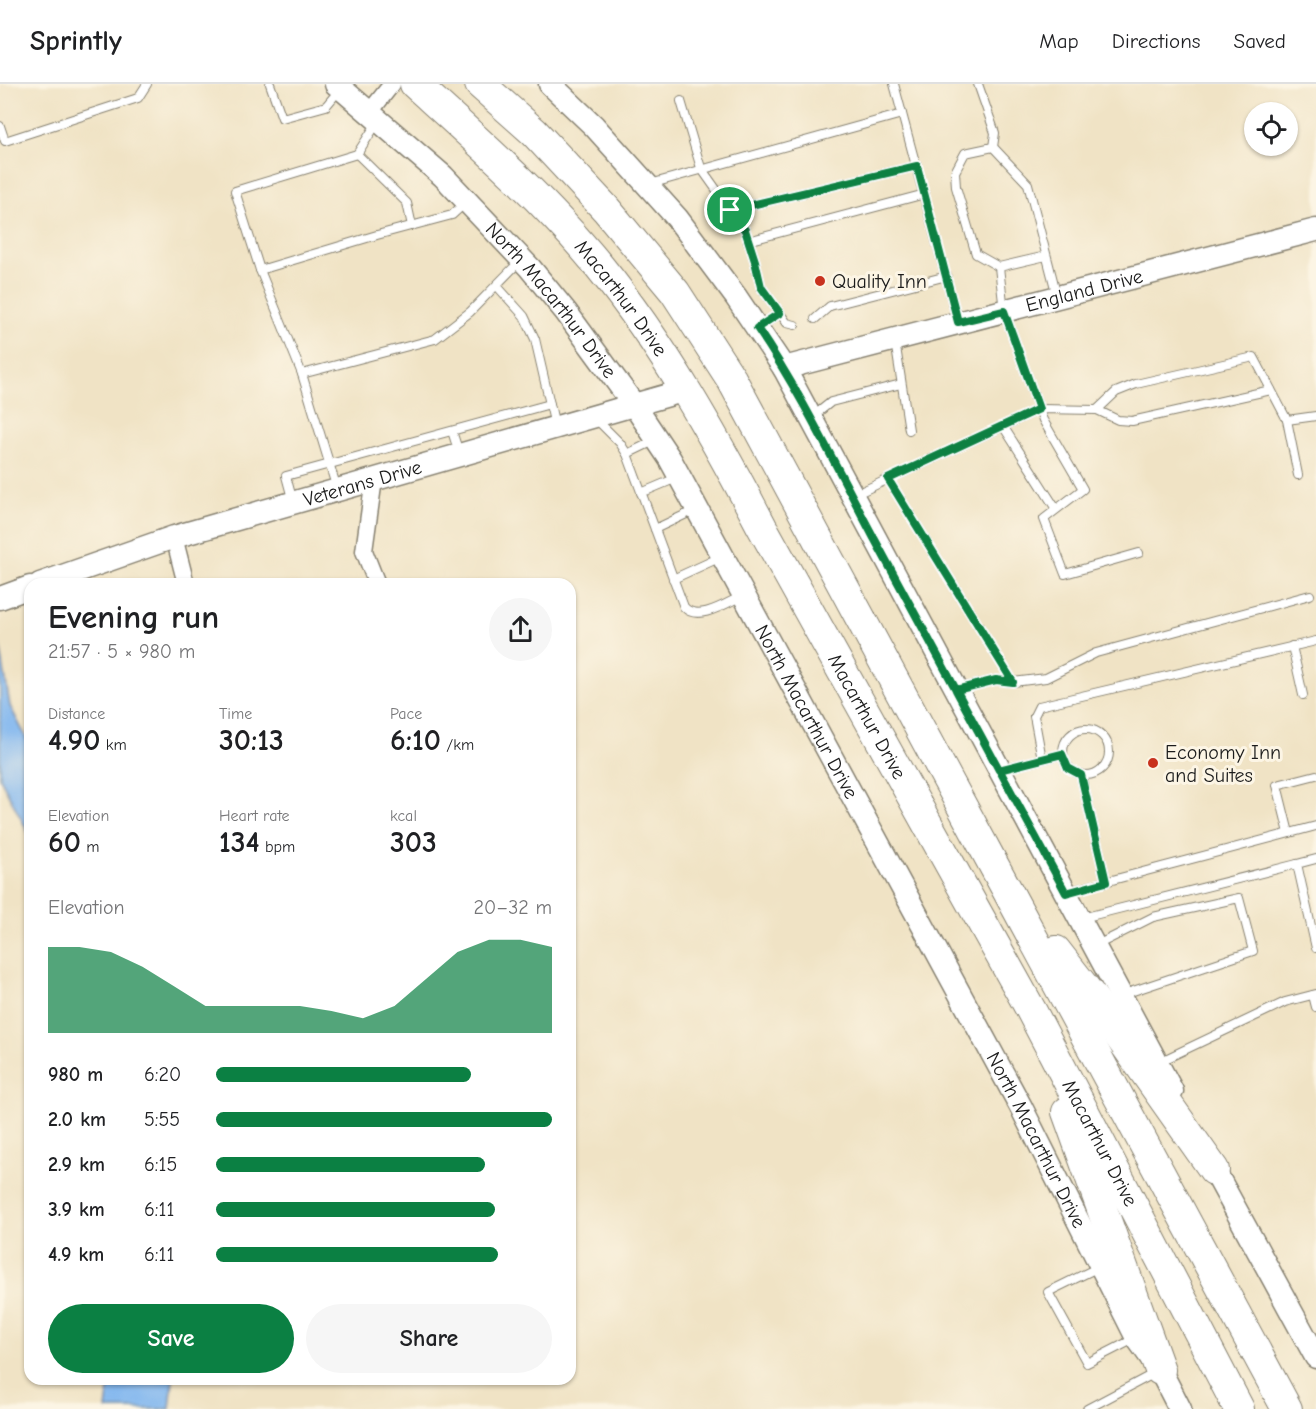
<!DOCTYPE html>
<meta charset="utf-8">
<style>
body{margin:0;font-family:"Comic Neue",sans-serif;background:#f6f6f6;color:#202124;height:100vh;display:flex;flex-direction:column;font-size:22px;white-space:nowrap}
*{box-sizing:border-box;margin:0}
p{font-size:20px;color:#757577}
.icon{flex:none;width:33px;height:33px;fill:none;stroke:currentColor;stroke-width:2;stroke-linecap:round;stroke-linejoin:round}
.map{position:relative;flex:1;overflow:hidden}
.panel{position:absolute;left:24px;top:494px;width:552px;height:807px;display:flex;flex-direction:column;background:#fff;border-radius:18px;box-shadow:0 2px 4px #0004}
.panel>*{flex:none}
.controls{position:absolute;left:1244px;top:18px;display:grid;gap:12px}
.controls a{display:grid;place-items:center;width:54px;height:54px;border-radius:50%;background:#fff;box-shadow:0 2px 4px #0004;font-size:30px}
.pin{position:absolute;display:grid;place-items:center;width:51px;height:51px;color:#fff;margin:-26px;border:3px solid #fff;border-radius:50%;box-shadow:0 2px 6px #0007}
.round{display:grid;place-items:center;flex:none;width:63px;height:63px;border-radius:32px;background:#f6f6f6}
.summary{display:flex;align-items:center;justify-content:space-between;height:102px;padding:0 24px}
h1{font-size:33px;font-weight:700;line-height:45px}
.stats{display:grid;grid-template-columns:repeat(3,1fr);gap:9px;height:102px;padding:6px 24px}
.stats div{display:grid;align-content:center}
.stats b{font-size:30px;font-weight:700}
.stats small{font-size:16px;font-weight:400}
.stats p{font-size:16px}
.chart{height:168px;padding:12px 24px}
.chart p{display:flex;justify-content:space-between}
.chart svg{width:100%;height:108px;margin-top:6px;fill:#0b8043;opacity:.7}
.action{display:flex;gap:12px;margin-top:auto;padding:12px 24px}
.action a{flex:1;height:69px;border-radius:36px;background:#0b8043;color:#fff;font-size:24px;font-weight:700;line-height:69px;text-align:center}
.action a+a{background:#f6f6f6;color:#202124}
ul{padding:0 24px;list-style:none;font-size:20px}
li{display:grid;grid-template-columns:96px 72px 1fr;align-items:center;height:45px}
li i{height:15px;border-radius:8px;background:#0b8043}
header{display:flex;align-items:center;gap:36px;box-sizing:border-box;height:84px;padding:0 30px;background:#fff;border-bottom:2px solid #e0e0e0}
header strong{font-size:28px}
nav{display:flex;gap:33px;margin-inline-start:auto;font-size:21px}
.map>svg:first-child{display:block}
.water{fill:#80b6ef;stroke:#4e6986;stroke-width:1.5}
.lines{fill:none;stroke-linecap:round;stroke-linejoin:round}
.lane-casing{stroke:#868070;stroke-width:10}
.street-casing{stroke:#868070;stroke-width:19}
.secondary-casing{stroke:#868070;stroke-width:25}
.highway-casing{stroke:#868070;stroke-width:32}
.lane{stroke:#fff;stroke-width:8}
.street{stroke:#fff;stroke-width:16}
.secondary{stroke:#fff;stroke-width:22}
.highway{stroke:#fff;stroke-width:30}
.route-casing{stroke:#fff;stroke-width:12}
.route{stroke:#0b8043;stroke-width:8}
.poi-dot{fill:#c8321e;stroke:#fcf5e5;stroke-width:2}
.labels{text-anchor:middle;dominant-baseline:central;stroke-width:6;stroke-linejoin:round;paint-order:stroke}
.poi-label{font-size:20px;fill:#1c1c1c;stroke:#fcf5e5;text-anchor:start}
.street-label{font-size:20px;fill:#1c1c1c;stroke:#fcf5e5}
</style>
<header>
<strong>Sprintly</strong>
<nav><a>Map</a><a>Directions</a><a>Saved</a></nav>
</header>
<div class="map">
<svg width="1316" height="1325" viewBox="0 0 1316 1325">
<rect width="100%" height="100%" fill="#fcf5e5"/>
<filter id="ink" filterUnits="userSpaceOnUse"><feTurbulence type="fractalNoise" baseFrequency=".0167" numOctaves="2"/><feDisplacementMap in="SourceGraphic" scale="12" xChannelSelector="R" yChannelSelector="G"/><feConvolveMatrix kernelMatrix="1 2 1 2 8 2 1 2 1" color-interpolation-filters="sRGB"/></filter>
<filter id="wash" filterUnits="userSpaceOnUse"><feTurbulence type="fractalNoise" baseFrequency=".008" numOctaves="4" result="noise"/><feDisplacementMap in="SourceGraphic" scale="24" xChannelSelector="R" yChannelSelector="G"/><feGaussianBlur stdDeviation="1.35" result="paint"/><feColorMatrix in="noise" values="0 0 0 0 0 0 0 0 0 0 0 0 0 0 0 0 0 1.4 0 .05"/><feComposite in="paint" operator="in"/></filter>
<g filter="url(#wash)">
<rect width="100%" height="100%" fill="#f0e3c5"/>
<g class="water">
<path d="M0,561L10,622L30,661V752L0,694Z"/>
<path d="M110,1295H173L170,1325H106Z"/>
</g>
</g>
<g filter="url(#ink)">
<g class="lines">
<g class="lane-casing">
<g id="lane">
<path d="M270,0L282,34L326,22L341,4"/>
<path d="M894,0L958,238"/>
<path d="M978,0L995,49L993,63"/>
<path d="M681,17L701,84L745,146L755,177L761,203L787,239L795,241"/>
<path d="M0,42L5,57L138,14L147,0"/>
<path d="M357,70L407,119L412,142"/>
<path d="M650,100L902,30"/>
<path d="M730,126L917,82"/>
<path d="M748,157L925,110"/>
<path d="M1046,172L999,183L1004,227L1039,325L1043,336L1083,405L1044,435L1065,490L1139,469"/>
<path d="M999,183L976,170L956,103L955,88L965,69L993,63L1028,100L1057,212"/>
<path d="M260,186L377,151L452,131L465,119"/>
<path d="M497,202L524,232L535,255L555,342"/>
<path d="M815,235L830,222L947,192"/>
<path d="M758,244L780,229"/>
<path d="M895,257L909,346"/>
<path d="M302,290L435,255L470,228L521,176"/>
<path d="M1097,326L1118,336L1132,337L1271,306"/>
<path d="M595,334L620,359L627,370L684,523C698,539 728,518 744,511"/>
<path d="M811,334L831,318L901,300"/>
<path d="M1287,336L1298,391"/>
<path d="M452,347L459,369"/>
<path d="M627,370L656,356"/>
<path d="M888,395L1013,598L1046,594L1096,569L1310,511"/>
<path d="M337,405L302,290L260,186L235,107L357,70L377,39"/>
<path d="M641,409L679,393"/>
<path d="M854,411L1003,342"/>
<path d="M293,418L286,392L550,320"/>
<path d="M1056,425L1003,342L1039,325L1097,326L1116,308L1136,300L1254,273L1287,336L1316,332"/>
<path d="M655,445L697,425"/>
<path d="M673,495L723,472"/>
<path d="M1292,562L1303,611"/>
<path d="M958,605L996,596L1013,598"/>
<circle cx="1086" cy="668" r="23"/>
<path d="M1042,675L1034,632L1039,622L1316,557"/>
<path d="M1002,685L1063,670"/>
<path d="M1081,691L1106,798"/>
<path d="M1289,749L1277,701L1316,691"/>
<path d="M1316,775L1297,780L1316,864"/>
<path d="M1067,808L1316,742"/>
<path d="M1082,834L1297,780"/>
<path d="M1095,862L1153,833L1239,814L1253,867L1121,911"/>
<path d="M1313,911L1316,923"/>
<path d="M1157,979L1285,918L1316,910"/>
<path d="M1101,1182L1048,1208L1087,1279L1136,1254"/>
<path d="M1087,1325L1157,1288"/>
</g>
</g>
<g class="street-casing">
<g id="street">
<path d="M369,29L392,0"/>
<path d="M374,395L364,467L377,500"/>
<path d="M174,453L186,500"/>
</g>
</g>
<g class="secondary-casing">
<g id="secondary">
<path id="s1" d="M336,0L443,92L530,184L566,228L634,321L670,375L1021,1023L1137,1254L1160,1286L1180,1325"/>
<path d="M550,0L594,42L677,134L736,213L784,284L1172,1007"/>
<path id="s2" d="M784,284L1316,146"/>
<path id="s3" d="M40,500L174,453L686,306"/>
<path d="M0,514L30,503"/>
<path d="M1207,1073L1316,1273"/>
</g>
</g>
<g class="highway-casing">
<g id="highway">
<path id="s4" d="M415,0C479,58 544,115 599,182C664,262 714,352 762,443L1031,926L1239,1325"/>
<path d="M480,0L534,48L606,125L675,208L732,296L1287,1325"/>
<path d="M1056,867L1091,912L1214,1086"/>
<path d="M1067,1028L1160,1286"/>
</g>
</g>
<use href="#lane" class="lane"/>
<use href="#street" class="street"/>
<use href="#secondary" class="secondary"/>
<use href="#highway" class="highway"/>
</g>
</g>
<g class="lines" filter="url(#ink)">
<g class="route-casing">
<path id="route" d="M730,126L745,146L755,177L761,203L780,229L757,244C802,310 836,383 874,454C938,572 1001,691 1066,809L1106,798L1081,691L1068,684L1062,670L999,686L956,606L996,596L1013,598L888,395L1039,325L1004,227L958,238L917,82L730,126"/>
</g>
<use href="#route" class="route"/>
</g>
<g class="poi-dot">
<circle cx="820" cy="197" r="6"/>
<circle cx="1153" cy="679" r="6"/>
</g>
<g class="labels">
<g class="poi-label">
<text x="832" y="197">Quality Inn</text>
<text x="1165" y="668">Economy Inn<tspan x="1165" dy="23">and Suites</tspan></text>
</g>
<g class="street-label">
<text stroke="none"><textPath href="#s2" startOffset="310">England Drive</textPath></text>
<text stroke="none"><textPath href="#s1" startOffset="306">North Macarthur Drive</textPath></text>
<text stroke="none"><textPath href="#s4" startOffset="298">Macarthur Drive</textPath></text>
<text stroke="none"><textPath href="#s3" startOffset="338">Veterans Drive</textPath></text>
<text stroke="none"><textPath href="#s1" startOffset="792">North Macarthur Drive</textPath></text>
<text stroke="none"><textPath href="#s4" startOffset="784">Macarthur Drive</textPath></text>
<text stroke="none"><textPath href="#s1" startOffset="1278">North Macarthur Drive</textPath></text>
<text stroke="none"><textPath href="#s4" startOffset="1270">Macarthur Drive</textPath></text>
</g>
</g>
</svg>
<div class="controls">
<a><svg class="icon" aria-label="locate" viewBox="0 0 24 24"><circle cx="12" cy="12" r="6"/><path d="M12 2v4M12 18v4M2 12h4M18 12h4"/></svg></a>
</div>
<div class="pin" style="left:730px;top:126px;background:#1e9e55"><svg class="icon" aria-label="arrive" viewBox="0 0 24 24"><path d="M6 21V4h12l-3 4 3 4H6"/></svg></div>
<section class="panel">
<div class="summary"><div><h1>Evening run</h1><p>21:57 · 5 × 980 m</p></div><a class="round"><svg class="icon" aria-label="share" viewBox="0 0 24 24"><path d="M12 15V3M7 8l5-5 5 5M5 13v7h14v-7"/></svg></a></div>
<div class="stats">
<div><p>Distance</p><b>4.90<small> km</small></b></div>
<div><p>Time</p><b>30:13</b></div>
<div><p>Pace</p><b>6:10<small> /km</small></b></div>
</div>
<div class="stats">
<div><p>Elevation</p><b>60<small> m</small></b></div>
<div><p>Heart rate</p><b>134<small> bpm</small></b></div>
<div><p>kcal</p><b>303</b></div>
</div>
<div class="chart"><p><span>Elevation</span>20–32 m</p>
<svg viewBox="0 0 160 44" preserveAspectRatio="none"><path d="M0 44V9L10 9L20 11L30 17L40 25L50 33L60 33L70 33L80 33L90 35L100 38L110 33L120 22L130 11L140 6L150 6L160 9V44z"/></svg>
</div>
<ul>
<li><b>980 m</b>6:20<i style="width:76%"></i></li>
<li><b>2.0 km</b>5:55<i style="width:100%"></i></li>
<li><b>2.9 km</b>6:15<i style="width:80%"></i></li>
<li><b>3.9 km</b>6:11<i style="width:83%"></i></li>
<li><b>4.9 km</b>6:11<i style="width:84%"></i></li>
</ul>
<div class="action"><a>Save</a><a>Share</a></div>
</section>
</div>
